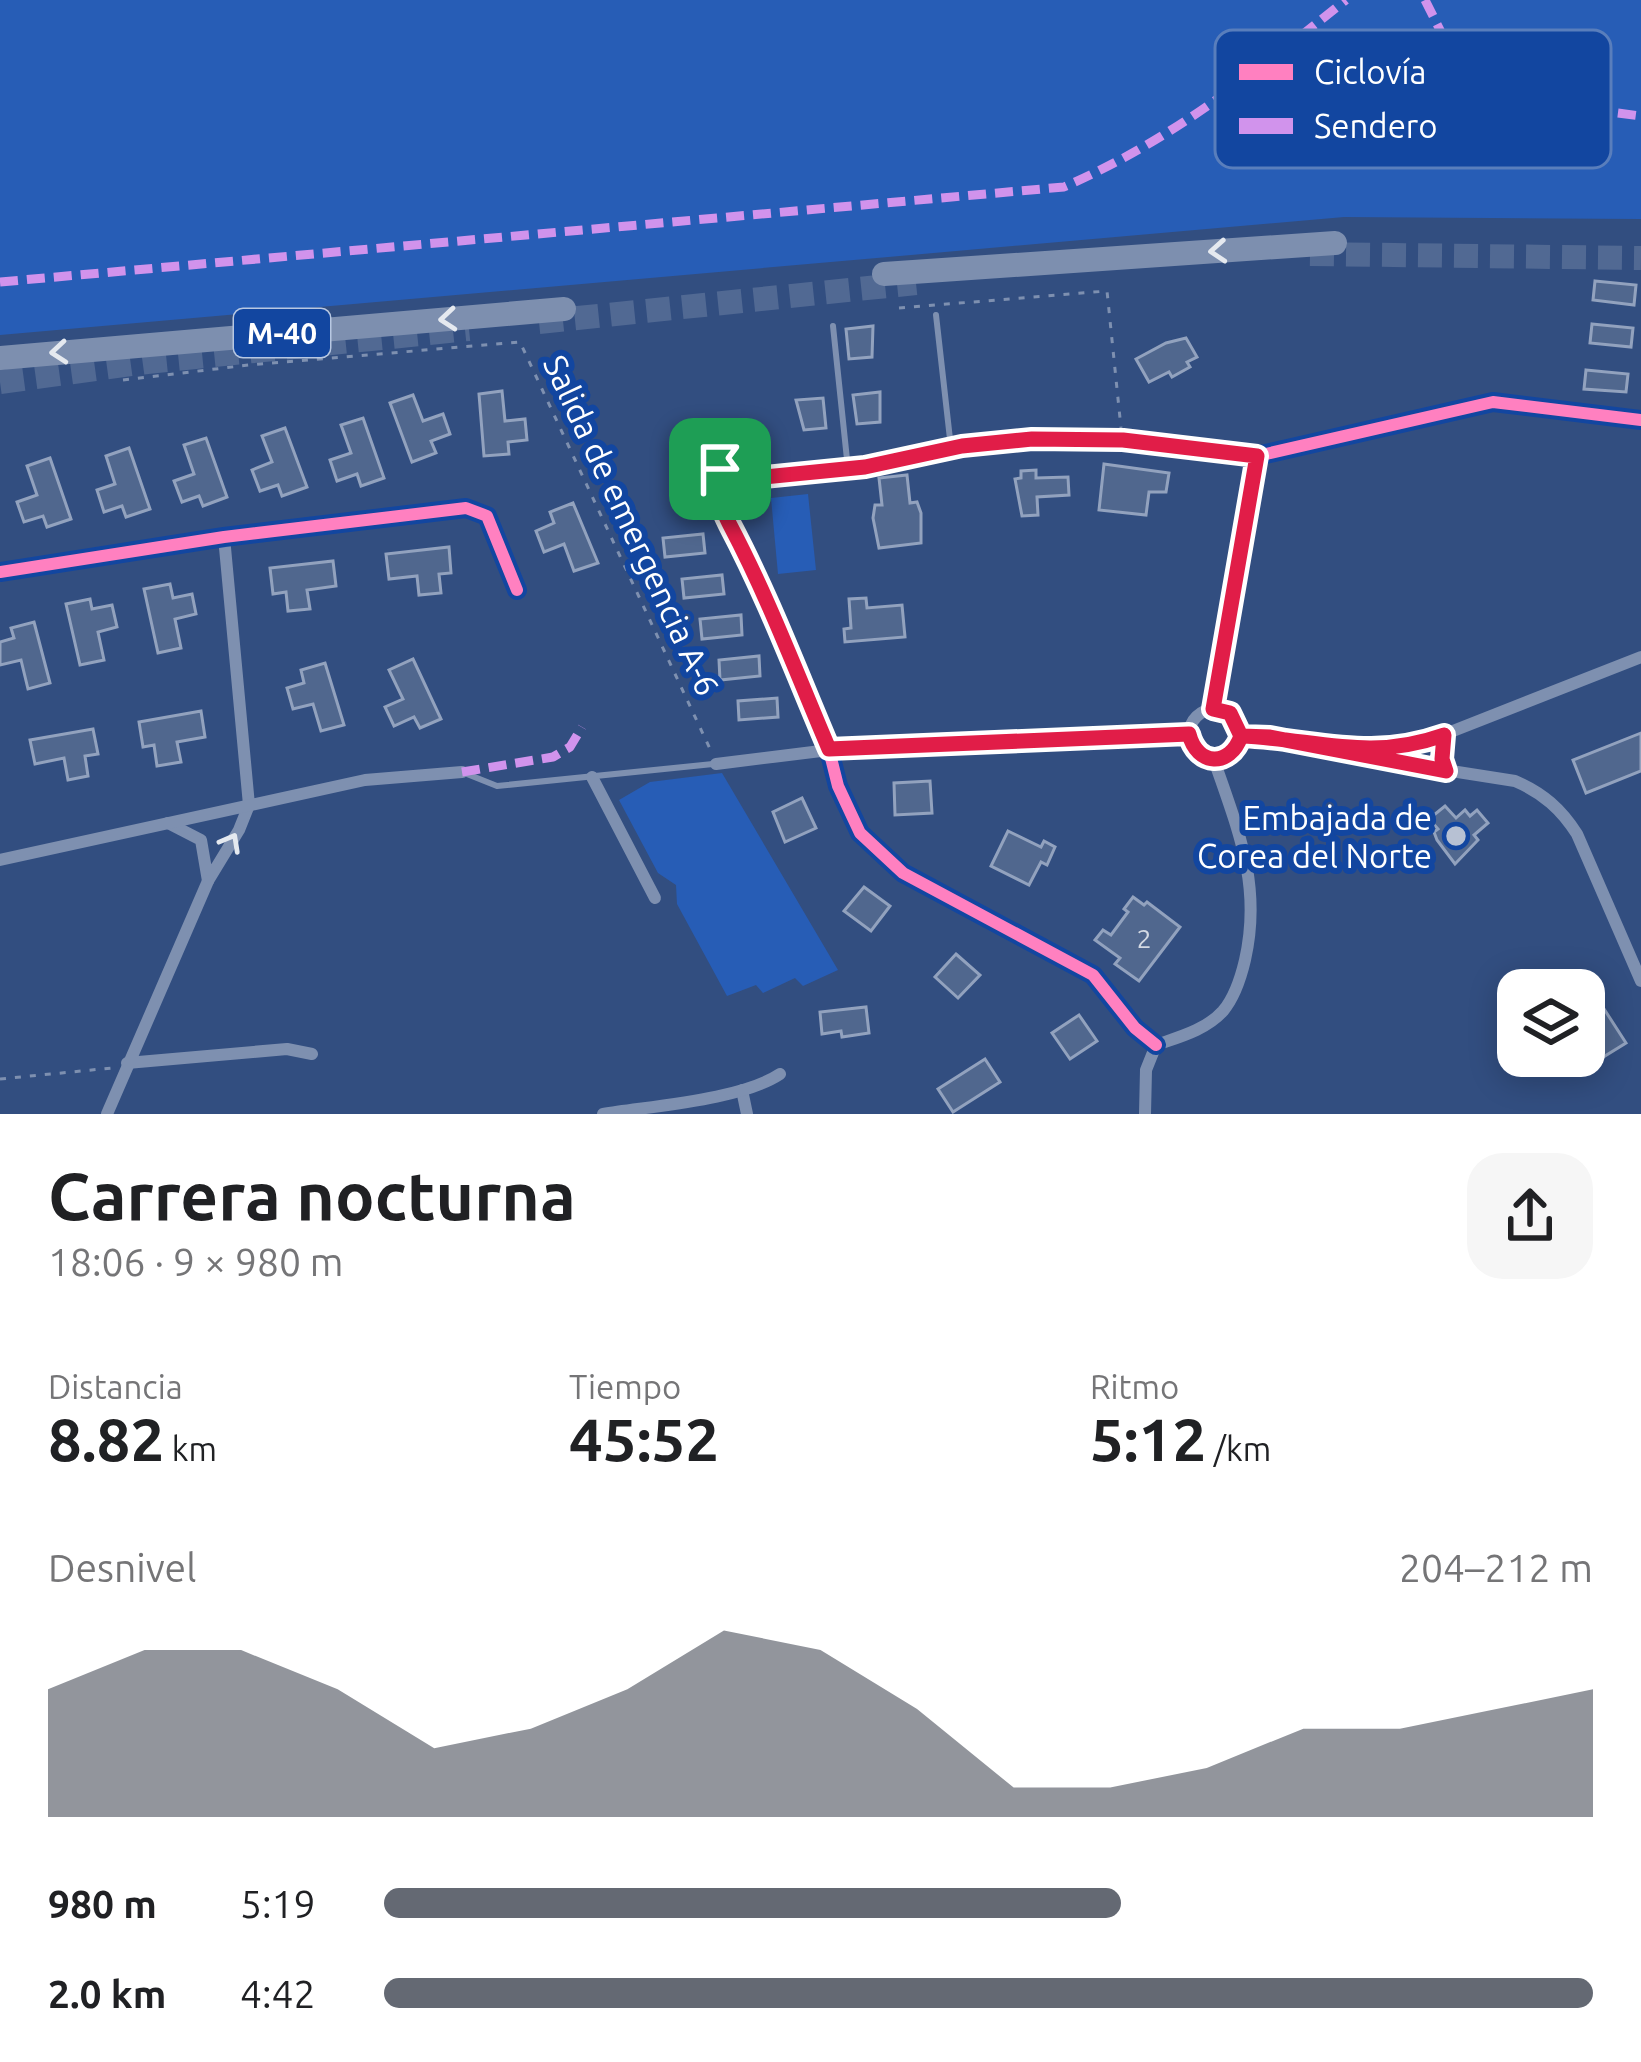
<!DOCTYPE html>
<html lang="es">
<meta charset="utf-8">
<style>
body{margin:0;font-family:Ubuntu,sans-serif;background:#f6f6f6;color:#202124;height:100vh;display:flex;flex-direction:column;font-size:45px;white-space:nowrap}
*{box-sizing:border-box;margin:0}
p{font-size:39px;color:#757577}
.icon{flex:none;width:66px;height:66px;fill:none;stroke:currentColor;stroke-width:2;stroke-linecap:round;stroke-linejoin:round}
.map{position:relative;height:1114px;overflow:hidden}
.drawer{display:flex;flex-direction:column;background:#fff;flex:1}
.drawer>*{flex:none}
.fabs{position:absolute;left:1497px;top:969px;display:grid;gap:24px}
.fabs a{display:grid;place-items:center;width:108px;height:108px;border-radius:24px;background:#fff;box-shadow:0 6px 30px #0003;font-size:60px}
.pin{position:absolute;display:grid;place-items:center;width:102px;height:102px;color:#fff;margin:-51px;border-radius:24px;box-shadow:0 6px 18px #0006}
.round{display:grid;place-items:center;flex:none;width:126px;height:126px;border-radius:36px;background:#f6f6f6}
.summary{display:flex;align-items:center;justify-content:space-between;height:204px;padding:0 48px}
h1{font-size:66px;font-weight:700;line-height:90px}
.stats{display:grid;grid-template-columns:repeat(3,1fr);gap:18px;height:204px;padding:12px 48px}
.stats div{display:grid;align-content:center}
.stats b{font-size:60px;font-weight:700}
.stats small{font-size:33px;font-weight:400}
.stats p{font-size:33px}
.chart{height:336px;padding:24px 48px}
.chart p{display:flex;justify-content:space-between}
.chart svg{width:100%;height:216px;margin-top:12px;fill:#646973;opacity:.7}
ul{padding:0 48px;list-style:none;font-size:39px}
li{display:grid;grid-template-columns:192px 144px 1fr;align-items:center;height:90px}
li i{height:30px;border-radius:15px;background:#646973}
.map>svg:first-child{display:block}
.green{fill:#275db6}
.building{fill:#50678e;stroke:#92a2be;stroke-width:3}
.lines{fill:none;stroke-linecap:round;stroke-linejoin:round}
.motorway-tunnel{stroke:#516993;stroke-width:24;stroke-dasharray:24 12;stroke-linecap:butt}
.path{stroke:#7e90b0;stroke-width:3;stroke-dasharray:6 9;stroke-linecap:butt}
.service{stroke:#7e90b0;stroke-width:6}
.minor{stroke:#7e90b0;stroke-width:12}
.motorway{stroke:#7d8faf;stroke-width:24}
.quiet{stroke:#d193ec;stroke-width:9;stroke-dasharray:18 9;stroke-linecap:butt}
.cycleway-casing{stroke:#1246a0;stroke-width:20}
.cycleway{stroke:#ff80c0;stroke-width:12}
.oneway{stroke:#e5e9ef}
.route-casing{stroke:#fff;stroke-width:24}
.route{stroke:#e11d48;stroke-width:15}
.poi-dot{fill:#b7c1d3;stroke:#1246a0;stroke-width:4.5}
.labels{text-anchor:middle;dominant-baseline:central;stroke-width:12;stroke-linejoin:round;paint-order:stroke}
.number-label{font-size:27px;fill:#d3d9e3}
.shield{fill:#1246a0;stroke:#b8c8e2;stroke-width:3}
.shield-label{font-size:30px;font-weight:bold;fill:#fff}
.street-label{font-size:33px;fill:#fff;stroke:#1246a0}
.poi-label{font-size:33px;fill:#fff;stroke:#1246a0;text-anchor:end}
.key{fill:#1246a0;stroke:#597ebc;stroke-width:3}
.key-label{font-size:33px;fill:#fff}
</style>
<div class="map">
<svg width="1641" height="1114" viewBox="0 0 1641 1114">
<rect width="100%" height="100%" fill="#324e80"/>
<g class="green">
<path d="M0,0H1641V219L1344,217L0,335Z"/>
<path d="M808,494L816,570L778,574L771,498Z"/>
<path d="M722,773L838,970L803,986L795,978L763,993L756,985L727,996L677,904L676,885L658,873L619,800L650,782Z"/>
</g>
<g class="building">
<path d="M1595,281L1636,285L1634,305L1593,300Z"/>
<path d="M1592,324L1633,328L1631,347L1590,343Z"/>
<path d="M873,326L872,357L849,359L846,329Z"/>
<path d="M1186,338L1197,357L1187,362L1190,367L1172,377L1169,372L1149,382L1136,359L1166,343Z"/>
<path d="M1586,370L1628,374L1626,392L1584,389Z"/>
<path d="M502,391L505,421L525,419L527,440L508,442L509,454L484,456L479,394Z"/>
<path d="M880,392V422L857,424L853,395Z"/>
<path d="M413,395L423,421L443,414L450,434L431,441L436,453L412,462L390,403Z"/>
<path d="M823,398L826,428L804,430L796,400Z"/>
<path d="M363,418L384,478L361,486L357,474L337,481L330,460L351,453L341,425Z"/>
<path d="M285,428L307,487L282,496L278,485L260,491L252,470L272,462L262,436Z"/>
<path d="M206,438L227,497L203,506L199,496L182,502L174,481L194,474L184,445Z"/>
<path d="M129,448L150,509L126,517L122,506L104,512L97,490L115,484L106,456Z"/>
<path d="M50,458L71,519L47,527L43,516L24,522L17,502L37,495L27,466Z"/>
<path d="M1104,464L1169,473L1166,492H1149L1146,515L1099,510Z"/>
<path d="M1036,470V478L1068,477L1069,495L1037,497L1038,515L1022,516L1015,479L1021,478V471Z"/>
<path d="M907,475L910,503L917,502L921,513V543L879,548L873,518L875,505H882L879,478Z"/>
<path d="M573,503L598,563L574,571L564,544L544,552L536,531L554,523L550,512Z"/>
<path d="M703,534L705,553L665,557L663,538Z"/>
<path d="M449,547L451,573L439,574L441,593L419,595L417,576L389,579L386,554Z"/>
<path d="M333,561L336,586L307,590L310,609L288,611L286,592L273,594L270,568Z"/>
<path d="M722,575L724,594L684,598L682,579Z"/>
<path d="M170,584L173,598L192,594L196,614L175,619L181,648L158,653L144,589Z"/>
<path d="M866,598L867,608L902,605L905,637L845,642L844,629L851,628L849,599Z"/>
<path d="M90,599L92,609L112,605L117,627L98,632L104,660L80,665L66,604Z"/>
<path d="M741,615L742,635L702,639L700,619Z"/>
<path d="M34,622L50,683L28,689L21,660L0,665V642L14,638L11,628Z"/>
<path d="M759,656L760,676L720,680L719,660Z"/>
<path d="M413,659L441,719L420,728L414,717L394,726L385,707L403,699L389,670Z"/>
<path d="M325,663L344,725L321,731L313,704L293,709L287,688L304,683L301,670Z"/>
<path d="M777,698L778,717L739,720L738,701Z"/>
<path d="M201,711L205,737L177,742L181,762L157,766L154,745L143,747L139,722Z"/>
<path d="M93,729L98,754L85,756L88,776L68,780L64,758L35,764L30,740Z"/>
<path d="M1641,733V771L1586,793L1573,760Z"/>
<path d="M930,781L932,813L895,815L894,783Z"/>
<path d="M802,798L816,828L785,842L773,812Z"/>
<path d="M1445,806L1456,818L1465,810L1470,816L1477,810L1488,823L1474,835L1478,840L1455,864L1437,840L1434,832L1438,829L1429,819Z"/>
<path d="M1008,831L1041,847L1044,841L1055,847L1047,865L1041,862L1029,885L991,866Z"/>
<path d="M864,887L890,906L871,931L844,911Z"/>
<path d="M1133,897L1144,905L1147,902L1180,927L1139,981L1115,964L1120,958L1095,940L1103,930L1111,935L1128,912L1124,909Z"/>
<path d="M956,954L980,975L958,998L935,977Z"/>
<path d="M1597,998L1626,1043L1600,1059L1588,1047L1591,1038L1584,1036V1006Z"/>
<path d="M866,1007L869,1033L842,1037L841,1031L822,1034L820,1012Z"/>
<path d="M1079,1015L1097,1041L1070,1059L1052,1033Z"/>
<path d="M985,1059L1000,1082L953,1112L938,1089Z"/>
</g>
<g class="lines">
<g class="motorway-tunnel">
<path d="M1310,254L1641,258"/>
<path d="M539,322L916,283"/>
<path d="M0,382L147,362L469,329"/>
</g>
<g class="path">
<path d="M899,308L1107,291L1121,428"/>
<path d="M123,380L249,365L520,342L711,751"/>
<path d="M0,1079L112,1068"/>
</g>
<g class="service">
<path d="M936,315L951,448"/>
<path d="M833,326L848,469"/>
<path d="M462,772L497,786L713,764"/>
</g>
<g class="minor">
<circle cx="722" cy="481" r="12"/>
<path d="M734,480L865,467L962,446L1032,439L1123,440L1257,456L1493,402L1641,420"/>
<path d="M718,493L720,507L754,569L829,750L838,786L860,833L903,873L1093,975L1135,1028L1156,1045"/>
<path d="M0,572L224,537L466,508L487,516L517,590"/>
<path d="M1213,709L1257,456"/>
<circle cx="1215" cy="735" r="26"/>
<path d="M1444,735L1442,759L1446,771"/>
<path d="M1241,736L1354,751L1388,761L1515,781C1543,793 1561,809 1577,834L1641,981"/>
<path d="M1359,750L1425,742L1641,657"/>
<path d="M716,764L829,750L1189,734"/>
<path d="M592,777L655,898"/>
<path d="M168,823L201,840L208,881L239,830L249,805L224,537"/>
<path d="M0,860L365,780L462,772"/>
<path d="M127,1063L287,1049L312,1054"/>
<path d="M742,1090L747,1114"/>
<path d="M107,1114L208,881"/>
<path d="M603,1114C651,1106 741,1100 780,1074"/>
<path d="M1145,1114L1146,1070L1156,1045C1179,1037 1206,1030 1223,1011C1234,998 1241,977 1245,960C1262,885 1238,830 1214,760"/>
</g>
<g class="motorway">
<path d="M884,274L1335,243"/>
<path d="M0,358L564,309"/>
</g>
<g class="quiet">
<path d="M1425,0L1460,70L1554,105L1641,116"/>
<path d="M0,282L1064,187C1176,138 1251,75 1346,0"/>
<path d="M462,772L553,757L570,747L582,727"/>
</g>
<g class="cycleway-casing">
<g id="cycleway">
<path d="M734,480L865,467L962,446L1032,439L1123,440L1257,456L1493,402L1641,420"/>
<path d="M718,493L720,507L754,569L829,750L838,786L860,833L903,873L1093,975L1135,1028L1156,1045"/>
<path d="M0,572L224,537L466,508L487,516L517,590"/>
</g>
</g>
<use href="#cycleway" class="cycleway"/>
</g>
<defs><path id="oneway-chevron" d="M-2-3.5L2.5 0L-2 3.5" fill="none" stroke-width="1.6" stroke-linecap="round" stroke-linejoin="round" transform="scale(3)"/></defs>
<g class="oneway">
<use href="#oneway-chevron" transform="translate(1218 251) rotate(176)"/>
<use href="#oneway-chevron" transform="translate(448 319) rotate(175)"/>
<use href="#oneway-chevron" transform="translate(59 352) rotate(175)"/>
<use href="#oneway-chevron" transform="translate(231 842) rotate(-61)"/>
</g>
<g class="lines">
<g class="route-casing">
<path id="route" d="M720,469L712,472L710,484C719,497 722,510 730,525C768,597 797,674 829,749L1189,734C1197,766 1230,768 1241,736L1270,737L1446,771L1442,759L1444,735C1368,762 1316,739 1241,736L1230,713L1213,709L1257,456L1123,440L1032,439L962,446L865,467L734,480L728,470L720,469"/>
</g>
<use href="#route" class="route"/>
</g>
<circle class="poi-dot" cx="1456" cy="836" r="12"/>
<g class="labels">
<g class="number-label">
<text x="1144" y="938">2</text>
</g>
<rect class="shield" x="234" y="309" width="96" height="48" rx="9"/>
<g class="shield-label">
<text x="282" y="333">M-40</text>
</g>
<g class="street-label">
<text transform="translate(632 525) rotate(65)">Salida de emergencia A-6</text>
</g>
<g class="poi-label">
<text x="1432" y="817">Embajada de<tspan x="1432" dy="38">Corea del Norte</tspan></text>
</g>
</g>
<rect x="1215" y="30" width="396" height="138" rx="18" class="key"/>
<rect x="1239" y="64" width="54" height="16" fill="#ff80c0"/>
<rect x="1239" y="118" width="54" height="16" fill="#d193ec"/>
<g class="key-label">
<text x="1314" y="84">Ciclovía</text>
<text x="1314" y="138">Sendero</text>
</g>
</svg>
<div class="fabs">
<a><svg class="icon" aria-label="layers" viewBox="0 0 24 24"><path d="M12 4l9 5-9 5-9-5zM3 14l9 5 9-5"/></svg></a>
</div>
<div class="pin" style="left:720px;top:469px;background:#1e9e55"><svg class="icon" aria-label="arrive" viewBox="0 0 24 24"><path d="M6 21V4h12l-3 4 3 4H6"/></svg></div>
</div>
<section class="drawer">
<div class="summary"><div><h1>Carrera nocturna</h1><p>18:06 · 9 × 980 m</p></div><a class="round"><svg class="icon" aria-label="share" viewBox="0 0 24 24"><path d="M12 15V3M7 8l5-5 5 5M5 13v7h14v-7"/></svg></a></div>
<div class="stats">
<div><p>Distancia</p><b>8.82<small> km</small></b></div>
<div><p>Tiempo</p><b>45:52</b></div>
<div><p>Ritmo</p><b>5:12<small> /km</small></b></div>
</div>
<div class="chart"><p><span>Desnivel</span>204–212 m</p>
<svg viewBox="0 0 160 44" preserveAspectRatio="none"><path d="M0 44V18L10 10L20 10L30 18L40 30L50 26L60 18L70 6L80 10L90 22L100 38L110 38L120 34L130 26L140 26L150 22L160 18V44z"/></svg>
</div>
<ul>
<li><b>980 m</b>5:19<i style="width:61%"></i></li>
<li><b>2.0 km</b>4:42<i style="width:100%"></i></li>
</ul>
</section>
